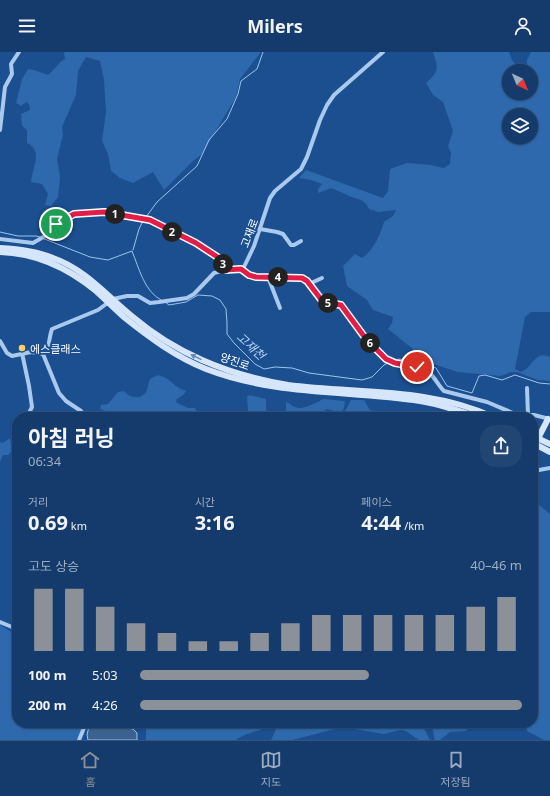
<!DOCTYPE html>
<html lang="ko">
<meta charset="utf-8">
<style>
body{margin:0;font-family:"Noto Sans","Noto Sans KR",sans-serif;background:#214673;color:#f1f3f6;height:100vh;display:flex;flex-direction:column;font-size:15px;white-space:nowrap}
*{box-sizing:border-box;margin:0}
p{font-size:13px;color:#9dadc1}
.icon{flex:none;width:22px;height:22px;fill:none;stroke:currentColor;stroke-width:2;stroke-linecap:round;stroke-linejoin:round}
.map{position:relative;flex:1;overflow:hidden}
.side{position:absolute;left:12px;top:360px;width:526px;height:316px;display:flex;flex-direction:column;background:#143b6b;border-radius:16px;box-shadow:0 1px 3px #0004,0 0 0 1px #33557e}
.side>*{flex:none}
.needle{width:26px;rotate:136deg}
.controls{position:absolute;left:502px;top:12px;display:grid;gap:8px}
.controls a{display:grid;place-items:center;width:36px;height:36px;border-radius:50%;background:#143b6b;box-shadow:0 1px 3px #0004,0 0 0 1px #33557e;font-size:20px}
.pin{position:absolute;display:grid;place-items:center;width:34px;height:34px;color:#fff;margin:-17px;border:2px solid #fff;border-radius:50%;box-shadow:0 1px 4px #0007}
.km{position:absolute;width:20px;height:20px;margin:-10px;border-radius:50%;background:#222;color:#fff;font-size:11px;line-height:20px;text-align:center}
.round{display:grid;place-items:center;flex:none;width:42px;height:42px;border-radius:16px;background:#214673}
.headline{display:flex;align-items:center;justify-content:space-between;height:68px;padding:0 16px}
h1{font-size:22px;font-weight:700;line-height:30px}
.metrics{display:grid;grid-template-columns:repeat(3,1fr);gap:6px;height:68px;padding:4px 16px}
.metrics div{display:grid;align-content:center}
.metrics b{font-size:20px;font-weight:700}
.metrics small{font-size:11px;font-weight:400}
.metrics p{font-size:11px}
.chart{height:112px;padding:8px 16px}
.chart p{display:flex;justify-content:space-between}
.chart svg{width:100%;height:72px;margin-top:4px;stroke:#8c9099;stroke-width:6}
ul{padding:0 16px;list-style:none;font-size:13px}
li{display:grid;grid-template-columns:64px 48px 1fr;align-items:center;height:30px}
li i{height:10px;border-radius:5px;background:#8c9099}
header{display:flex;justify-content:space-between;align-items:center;height:52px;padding:0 16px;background:#143b6b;font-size:18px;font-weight:700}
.tab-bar{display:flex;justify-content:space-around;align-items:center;height:56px;border-top:1px solid #33557e;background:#143b6b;font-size:11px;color:#9dadc1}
.tab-bar a{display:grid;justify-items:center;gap:2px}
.tab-bar .on{color:#8c9099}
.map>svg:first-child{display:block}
.green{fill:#2e69ad;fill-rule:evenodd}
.water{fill:#3c6290;stroke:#9cc4f0}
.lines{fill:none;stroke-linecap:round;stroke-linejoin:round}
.stream{stroke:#9cc4f0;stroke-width:1}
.street{stroke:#a9c9ee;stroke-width:4}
.secondary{stroke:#d6e6fa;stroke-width:6}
.oneway{fill:#668bba}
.route-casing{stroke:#fff;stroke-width:8}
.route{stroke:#e11d48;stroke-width:5}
.poi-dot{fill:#ffd166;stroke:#1b4f8f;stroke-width:1.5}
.labels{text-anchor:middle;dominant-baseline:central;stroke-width:4;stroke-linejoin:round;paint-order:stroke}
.street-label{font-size:11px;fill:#fff;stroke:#1b4f8f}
.poi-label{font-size:11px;fill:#fff;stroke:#1b4f8f;text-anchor:start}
.water-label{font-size:12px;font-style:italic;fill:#b5d3f5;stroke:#1b4f8f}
</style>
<header><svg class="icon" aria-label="menu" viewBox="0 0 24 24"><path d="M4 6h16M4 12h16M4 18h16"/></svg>Milers<svg class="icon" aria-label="person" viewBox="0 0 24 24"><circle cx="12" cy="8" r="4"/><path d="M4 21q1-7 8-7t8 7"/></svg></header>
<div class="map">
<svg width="550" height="688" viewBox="0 0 550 688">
<rect width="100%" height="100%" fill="#1b4f8f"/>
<g class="green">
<path d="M64,0H261L240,27L236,45L202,102L193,109L164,138L153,120L133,131L120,126L111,119L108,102L102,89L106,60L104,28L100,9L86,5L78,19L76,43L62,75L63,83L57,107L60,125L59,136L58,145L51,154L45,153L48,142L42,132L31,130C32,116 44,99 27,91V78L22,74L21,62L30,58L29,52L26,50L21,54L16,51L22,27L28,17L34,18L48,23C55,18 57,11 65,7Z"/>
<path d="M433,0H509C511,8 515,13 522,17L527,14V8L531,0H550V260H531L525,265L515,317L521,320C524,318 528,316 530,313C535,307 540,300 550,305V329L538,328L517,320H511L501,324L458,320L415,306L413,297L388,277L392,271L393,265L373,258L367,248L347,234L343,214L355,202L362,206C374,198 380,183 384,170L393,164L396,158L378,160L369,157C365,147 357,147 349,144C343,141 337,138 331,136L318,141V137L322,132L311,128L299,126L306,118L383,146L388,139L390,117L407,111L431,113L444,116L450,112L451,101L448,94L453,79L443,50L433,43L426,31C440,18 438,17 433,0ZM509,19H531V41H509ZM509,63H531V85H509Z"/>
<path d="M158,323C170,326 175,336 186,339L184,342L176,348L177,351L188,356H194L197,359L215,365H144L131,360L114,361L108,360L100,357L101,353L108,352L118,340L124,339C129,346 141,348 146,340C148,336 148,331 150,327Z"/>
<path d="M249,343L266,347V356L268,365H231L232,362L248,359L247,345Z"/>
<path d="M324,347L345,349L344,356L338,365L335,359L327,357L315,365H286V350C290,351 291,354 295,355C303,359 316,350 324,347Z"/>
<path d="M351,348H364L370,358L387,362L392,364H399L402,365H342Z"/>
<path d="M10,386L12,399L8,403H3L0,410V390L3,391Z"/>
<path d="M533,451L539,453L550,462V688H544L527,679L525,671H533Z"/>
<path d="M0,573L13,581L17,586V671H84L80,683L76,688H0Z"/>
<path d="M147,671H421L430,688H419L406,679L400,678L384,682L348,676L335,677L292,688H271L278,673L276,671C263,679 248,679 236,688H146V677Z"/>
<path d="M446,671H476L465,679L450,680L440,688H435L434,686L433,675L438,673L440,675Z"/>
</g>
<path class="water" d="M94,671L133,677L137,681V688H88L87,683L89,674Z"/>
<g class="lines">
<g class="stream">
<path d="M146,165L157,150L197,114L209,88L227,67L238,42L241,29L257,17L263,0"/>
<path d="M0,180L18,184H36L40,185"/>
<path d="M42,186L90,205L108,208L132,199C139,216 144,239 161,248"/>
<path d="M133,198L139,177L143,169"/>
<path d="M165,250L169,253L186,250L198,243L212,244L220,248L226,257L227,271V282L234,291L255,312L264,317L275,315L292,316L309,321L362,328L372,325L384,313L390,310"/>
<path d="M395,309L399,307L424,312L436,316L447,334L472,341L479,324L485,323L502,328L515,323L539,331L550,332"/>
</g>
<g class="street">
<path d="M0,78L5,35L12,22L11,12L19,0"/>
<path d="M260,177L277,180L283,182L291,193H294L301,189"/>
<path d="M0,187L33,191L45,184L56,172L74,162L103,160L150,168L170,179L196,191L222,208L225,218"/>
<path d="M241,217L249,223L256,225L302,226L307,229L323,249L341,253C357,271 367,293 387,307C399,316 416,312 428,320C435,325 438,333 444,339L487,350L513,361L521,363H534L550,367"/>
<path d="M268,225L280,256"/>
<path d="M309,232L322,226"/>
<path d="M0,289L7,301L12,304L31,300L43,302C51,293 48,288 52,277L98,258L113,247L127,244H138L150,251L159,250L187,246L194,242L214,221L225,218L241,217L244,215L254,194L270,146L275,139L301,117L307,105L320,68L327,53L334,43L383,0"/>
<path d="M22,301L29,334L32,355L27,365"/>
<path d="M43,302L59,341L66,349L81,359L85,365"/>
<path d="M527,336L528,363"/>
<path d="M435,364L439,365"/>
<path d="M533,416L539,418L550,416"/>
<path d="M0,570L12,575L17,582"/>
<path d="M79,688L86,671"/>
</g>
<g class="secondary">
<path d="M0,196C18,197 36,199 53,206C85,217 107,244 133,265C153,282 177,297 202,308C229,320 258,328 288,333C357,342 429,335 493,365"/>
<path d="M0,200C36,201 68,216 96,239C106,248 115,257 125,266C150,286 176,305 206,317C276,344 348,338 420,349C440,352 459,359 478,365"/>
<path d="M533,384L550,392"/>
<path d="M533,391L550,400"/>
<path d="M533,396L548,367"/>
</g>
</g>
<defs><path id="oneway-solid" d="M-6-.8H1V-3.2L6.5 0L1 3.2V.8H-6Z"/></defs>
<use class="oneway" href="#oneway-solid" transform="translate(196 305) rotate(-154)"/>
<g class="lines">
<g class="route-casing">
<path id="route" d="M56,172L74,162L104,160L150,168L196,191L222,208L225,218L241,217L249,223L256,225L302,226L307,229L323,250L341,253L366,287L386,307L395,311L417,315"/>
</g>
<use href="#route" class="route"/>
</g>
<circle class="poi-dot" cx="22" cy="296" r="4"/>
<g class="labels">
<g class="street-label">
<text transform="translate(249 181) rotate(-69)">고재로</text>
<text transform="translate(235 309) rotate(19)">양진로</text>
</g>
<g class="poi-label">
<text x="30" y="296">에스클래스</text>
</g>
<g class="water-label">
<text transform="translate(251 294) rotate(43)">고재천</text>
</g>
</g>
</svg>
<div class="controls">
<a><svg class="needle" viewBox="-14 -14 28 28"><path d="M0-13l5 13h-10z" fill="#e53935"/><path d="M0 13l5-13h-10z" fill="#9dadc1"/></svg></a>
<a><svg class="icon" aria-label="layers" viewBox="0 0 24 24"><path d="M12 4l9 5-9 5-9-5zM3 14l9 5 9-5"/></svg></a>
</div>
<div class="pin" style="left:56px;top:172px;background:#1e9e55"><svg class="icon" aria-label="arrive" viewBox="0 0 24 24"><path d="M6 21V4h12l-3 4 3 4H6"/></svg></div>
<div class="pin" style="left:417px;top:315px;background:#d93025"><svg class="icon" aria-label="check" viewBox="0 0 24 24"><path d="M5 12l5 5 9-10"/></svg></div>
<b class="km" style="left:115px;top:162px">1</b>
<b class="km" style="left:172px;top:180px">2</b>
<b class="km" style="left:223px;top:212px">3</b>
<b class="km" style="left:278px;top:225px">4</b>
<b class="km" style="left:328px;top:251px">5</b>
<b class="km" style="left:370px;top:291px">6</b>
<section class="side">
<div class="headline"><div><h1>아침 러닝</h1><p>06:34</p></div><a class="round"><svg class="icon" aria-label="share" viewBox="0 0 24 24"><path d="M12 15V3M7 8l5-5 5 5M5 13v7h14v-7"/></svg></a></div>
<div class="metrics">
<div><p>거리</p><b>0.69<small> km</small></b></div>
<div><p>시간</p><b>3:16</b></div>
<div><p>페이스</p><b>4:44<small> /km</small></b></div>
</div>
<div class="chart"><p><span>고도 상승</span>40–46 m</p>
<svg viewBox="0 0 160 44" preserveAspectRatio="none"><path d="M5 44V6M15 44V6M25 44V17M35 44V27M45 44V33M55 44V38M65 44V38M75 44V33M85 44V27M95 44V22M105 44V22M115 44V22M125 44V22M135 44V22M145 44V17M155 44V11"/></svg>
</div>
<ul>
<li><b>100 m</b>5:03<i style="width:60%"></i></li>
<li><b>200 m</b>4:26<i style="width:100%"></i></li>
</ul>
</section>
</div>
<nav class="tab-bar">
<a class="on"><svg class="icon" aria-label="home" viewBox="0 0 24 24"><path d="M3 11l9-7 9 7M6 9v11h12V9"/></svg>홈</a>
<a><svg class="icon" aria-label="map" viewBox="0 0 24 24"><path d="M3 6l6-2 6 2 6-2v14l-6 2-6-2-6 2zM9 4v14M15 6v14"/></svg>지도</a>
<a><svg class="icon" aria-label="saved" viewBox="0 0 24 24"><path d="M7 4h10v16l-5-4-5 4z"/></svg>저장됨</a>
</nav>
